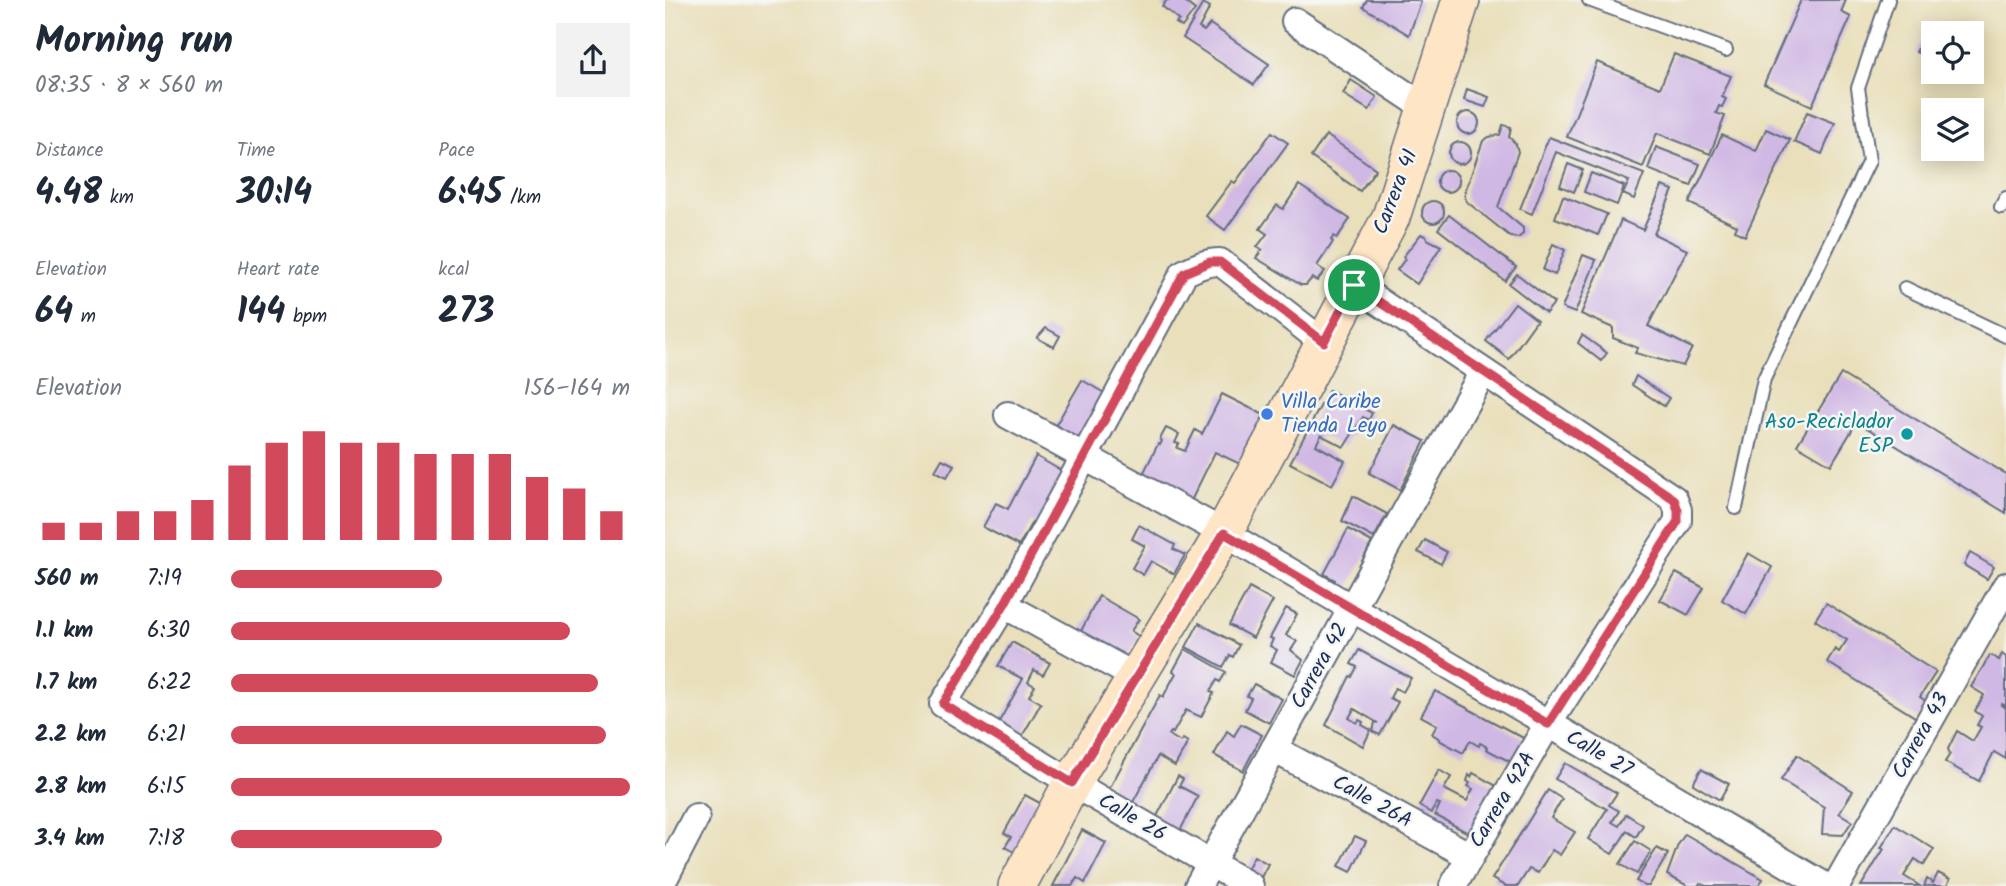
<!DOCTYPE html>
<meta charset="utf-8">
<style>
body{margin:0;font-family:Kalam,sans-serif;background:#f2f2f3;color:#1f2937;height:100vh;display:flex;flex-direction:column;font-size:26px;white-space:nowrap}
*{box-sizing:border-box;margin:0}
p{font-size:23px;color:#747a83}
.icon{flex:none;width:38px;height:38px;fill:none;stroke:currentColor;stroke-width:2;stroke-linecap:round;stroke-linejoin:round}
.map{position:relative;flex:1;overflow:hidden}
.details{display:flex;flex-direction:column;background:#fff;width:665px}
.details>*{flex:none}
.buttons{position:absolute;left:1256px;top:21px;display:grid;gap:14px}
.buttons a{display:grid;place-items:center;width:63px;height:63px;border-radius:0px;background:#fff;box-shadow:0 4px 18px #0003;font-size:35px}
.pin{position:absolute;display:grid;place-items:center;width:60px;height:60px;color:#fff;margin:-30px;border:4px solid #fff;border-radius:50%;box-shadow:0 2px 7px #0007}
.round{display:grid;place-items:center;flex:none;width:74px;height:74px;border-radius:0px;background:#f2f2f3}
.head{display:flex;align-items:center;justify-content:space-between;height:119px;padding:0 35px}
h1{font-size:38px;font-weight:700;line-height:52px}
.figures{display:grid;grid-template-columns:repeat(3,1fr);gap:10px;height:119px;padding:7px 35px}
.figures div{display:grid;align-content:center}
.figures b{font-size:35px;font-weight:700}
.figures small{font-size:19px;font-weight:400}
.figures p{font-size:19px}
.chart{height:196px;padding:14px 35px}
.chart p{display:flex;justify-content:space-between}
.chart svg{width:100%;height:126px;margin-top:7px;stroke:#d1495b;stroke-width:6}
ul{padding:0 35px;list-style:none;font-size:23px}
li{display:grid;grid-template-columns:112px 84px 1fr;align-items:center;height:52px}
li i{height:18px;border-radius:9px;background:#d1495b}
main{display:flex;flex:1;min-height:0}
.map>svg:first-child{display:block}
.building{fill:#d0b8e4}
.lines{fill:none;stroke-linecap:round;stroke-linejoin:round}
.lane-casing{stroke:#636d7e;stroke-width:16}
.street-casing{stroke:#636d7e;stroke-width:30}
.secondary-casing{stroke:#636d7e;stroke-width:40}
.lane{stroke:#fff;stroke-width:12}
.street{stroke:#fff;stroke-width:26}
.secondary{stroke:#fde5c5;stroke-width:37}
.route-casing{stroke:#fff;stroke-width:14}
.route{stroke:#d1495b;stroke-width:9}
.shop-dot{fill:#3f7fe0;stroke:#f6f6f2;stroke-width:2.5}
.culture-dot{fill:#0f9aa8;stroke:#f6f6f2;stroke-width:2.5}
.labels{text-anchor:middle;dominant-baseline:central;stroke-width:5;stroke-linejoin:round;paint-order:stroke}
.street-label{font-size:21px;fill:#1b2f5e;stroke:#f6f6f2}
.shop-label{font-size:21px;fill:#366cbe;stroke:#f6f6f2;text-anchor:start}
.culture-label{font-size:21px;fill:#0d838f;stroke:#f6f6f2;text-anchor:end}
</style>
<main>
<section class="details">
<div class="head"><div><h1>Morning run</h1><p>08:35 · 8 × 560 m</p></div><a class="round"><svg class="icon" aria-label="share" viewBox="0 0 24 24"><path d="M12 15V3M7 8l5-5 5 5M5 13v7h14v-7"/></svg></a></div>
<div class="figures">
<div><p>Distance</p><b>4.48<small> km</small></b></div>
<div><p>Time</p><b>30:14</b></div>
<div><p>Pace</p><b>6:45<small> /km</small></b></div>
</div>
<div class="figures">
<div><p>Elevation</p><b>64<small> m</small></b></div>
<div><p>Heart rate</p><b>144<small> bpm</small></b></div>
<div><p>kcal</p><b>273</b></div>
</div>
<div class="chart"><p><span>Elevation</span>156–164 m</p>
<svg viewBox="0 0 160 44" preserveAspectRatio="none"><path d="M5 44V38M15 44V38M25 44V34M35 44V34M45 44V30M55 44V18M65 44V10M75 44V6M85 44V10M95 44V10M105 44V14M115 44V14M125 44V14M135 44V22M145 44V26M155 44V34"/></svg>
</div>
<ul>
<li><b>560 m</b>7:19<i style="width:53%"></i></li>
<li><b>1.1 km</b>6:30<i style="width:85%"></i></li>
<li><b>1.7 km</b>6:22<i style="width:92%"></i></li>
<li><b>2.2 km</b>6:21<i style="width:94%"></i></li>
<li><b>2.8 km</b>6:15<i style="width:100%"></i></li>
<li><b>3.4 km</b>7:18<i style="width:53%"></i></li>
</ul>
</section>
<div class="map">
<svg width="1341" height="886" viewBox="0 0 1341 886">
<rect width="100%" height="100%" fill="#f6f6f2"/>
<filter id="ink" filterUnits="userSpaceOnUse"><feTurbulence type="fractalNoise" baseFrequency=".0143" numOctaves="2"/><feDisplacementMap in="SourceGraphic" scale="14" xChannelSelector="R" yChannelSelector="G"/><feConvolveMatrix kernelMatrix="1 2 1 2 8 2 1 2 1" color-interpolation-filters="sRGB"/></filter>
<filter id="wash" filterUnits="userSpaceOnUse"><feTurbulence type="fractalNoise" baseFrequency=".00686" numOctaves="4" result="noise"/><feDisplacementMap in="SourceGraphic" scale="28" xChannelSelector="R" yChannelSelector="G"/><feGaussianBlur stdDeviation="1.57" result="paint"/><feColorMatrix in="noise" values="0 0 0 0 0 0 0 0 0 0 0 0 0 0 0 0 0 1.4 0 .05"/><feComposite in="paint" operator="in"/></filter>
<g filter="url(#wash)">
<rect width="100%" height="100%" fill="#e9dfba"/>
<g id="blocks">
<g class="building">
<path d="M502,0H518L530,10L517,27L511,23L514,20L497,6Z"/>
<path d="M702,0H752L756,2L744,35L698,7Z"/>
<path d="M1136,0H1181L1176,12L1186,17L1147,106L1099,84Z"/>
<path d="M538,3L545,7L534,28L539,31L545,24L604,64L589,85L518,38Z"/>
<path d="M1264,27L1276,33H1269V61L1251,52Z"/>
<path d="M1009,54L1066,76L1057,97L1061,99L1057,107L1054,106L1051,113L1060,116L1045,154L992,133L978,167L902,137L932,62L995,88Z"/>
<path d="M686,80L712,97L704,110L678,94Z"/>
<path d="M802,89L824,97L820,107L799,100Z"/>
<circle cx="803" cy="123" r="11"/>
<path d="M1142,112L1170,123L1157,154L1129,142Z"/>
<path d="M838,125L846,127L844,137L851,144L853,152L833,207L858,228V234L853,238L846,237L802,202L800,197V192L818,141L824,137L835,135Z"/>
<path d="M1101,129L1125,140L1080,236L1070,231L1072,226L1024,203L1057,135L1091,151Z"/>
<path d="M607,132L623,143L560,230L541,216L567,181L570,183Z"/>
<path d="M661,135L711,169L695,191L646,157Z"/>
<path d="M884,137L979,174L969,199L958,194L964,181L891,152L867,214L855,209Z"/>
<circle cx="795" cy="153" r="11"/>
<path d="M991,147L1035,164L1026,186L983,169Z"/>
<path d="M903,164L918,170L909,192L895,186Z"/>
<circle cx="783" cy="181" r="11"/>
<path d="M926,173L959,186L952,205L919,192Z"/>
<path d="M634,185L685,219L672,238L669,236L666,240L668,242L652,266L660,271L652,281L647,278L641,285H636L591,258L597,250L592,247L602,234L595,229L612,205L618,209Z"/>
<path d="M997,186L1008,190L989,234L1022,250L983,326L1027,348L1018,366L970,353L973,348L948,338V328L916,314L956,220L978,230Z"/>
<path d="M898,196L942,214L933,235L890,218Z"/>
<circle cx="768" cy="212" r="11"/>
<path d="M784,215L851,267L840,281L773,229Z"/>
<path d="M756,234L762,237V239L776,246L752,284L732,270L740,259L738,257Z"/>
<path d="M888,244L900,250L890,275L878,270Z"/>
<path d="M918,255L931,260L910,313L897,308Z"/>
<path d="M852,274L889,303L881,313L844,284Z"/>
<path d="M850,303L872,320L844,359L821,341Z"/>
<path d="M381,328L395,336L389,347L372,338Z"/>
<path d="M917,335L942,353L936,361L913,343Z"/>
<path d="M1176,374L1341,474V513L1192,422L1166,465L1132,445Z"/>
<path d="M971,376L1004,398L999,406L967,385Z"/>
<path d="M417,380L441,394L413,441L389,428Z"/>
<path d="M664,390L707,413L704,420L698,417L679,447L656,435L651,445L680,461L667,485L625,463Z"/>
<path d="M557,394L599,415L592,428L596,430L590,441L587,439L575,464L550,452L526,501L477,476L493,444L495,445L497,441L495,439L501,428L514,434L510,443L514,444L512,448L520,451L530,430L537,434Z"/>
<path d="M729,425L760,441L735,490L704,473Z"/>
<path d="M371,456L400,473L372,525L367,522L354,546L318,527L331,503L343,509Z"/>
<path d="M277,459L289,465L282,477L270,471Z"/>
<path d="M688,496L722,514L709,538L677,521Z"/>
<path d="M474,525L510,545L508,549L520,555L509,574L486,561L478,575L467,568L480,546L467,539Z"/>
<path d="M683,529L707,542L682,590L669,583L670,580L659,574Z"/>
<path d="M760,540L782,552L776,564L753,552Z"/>
<path d="M1083,553L1107,567L1081,614L1057,600Z"/>
<path d="M1305,553L1329,567L1322,579L1299,565Z"/>
<path d="M1011,573L1039,588L1023,615L995,600Z"/>
<path d="M584,588L608,601L588,638L564,625Z"/>
<path d="M434,596L474,619L466,631L475,637L462,659L415,633Z"/>
<path d="M1161,603L1271,672L1255,697L1265,704L1255,720L1162,662L1170,649L1174,652L1182,640L1150,620Z"/>
<path d="M621,608L632,614L621,635L632,641L626,650L638,660L630,675L606,662L612,650L605,646L608,639L605,638Z"/>
<path d="M534,623L574,645L568,657L565,655L558,667L521,647Z"/>
<path d="M347,642L385,663L378,675L369,670L363,682L370,686L364,696L376,703L355,740L331,727L358,679L333,666Z"/>
<path d="M520,649L561,672L555,682L552,680L545,692L549,693L536,717L521,710L508,733L506,732L504,735L516,742L518,739L523,742L510,766L493,756L467,804L443,791L495,695L498,697L511,673L508,671Z"/>
<path d="M694,650L746,678L738,692L730,688L725,698L733,702L715,735L708,732L710,722L713,723L689,709L684,718L692,723L694,720L698,722L697,725L706,730L698,746L661,725L685,676L687,677L692,667L686,664Z"/>
<path d="M1337,654L1341,657V706L1337,704L1336,705L1341,708V759L1329,752L1314,781L1280,762L1285,754L1283,749L1292,731L1308,741L1316,727L1312,725L1317,716L1310,711L1319,695L1306,687L1325,655L1334,660Z"/>
<path d="M589,684L617,699L604,723L580,710L586,698L582,696Z"/>
<path d="M770,691L864,741L851,765L821,749L822,747L815,743L814,746L805,741L798,753L774,740L775,739L767,734L772,725L756,716Z"/>
<path d="M576,724L597,735L578,771L549,755L562,731L569,736Z"/>
<path d="M1132,755L1188,791L1174,813L1187,821L1178,835L1157,834L1159,807L1116,780Z"/>
<path d="M900,763L952,793L944,805L954,811L947,822L954,826L961,814L978,825L971,837L962,831L947,854L923,839L942,809L890,779Z"/>
<path d="M1036,769L1064,784L1055,800L1028,784Z"/>
<path d="M774,770L786,777L779,789L802,801L808,789L803,786L805,783L802,781L804,775L806,777L808,773L840,791L814,839L770,815L775,804L772,803L766,813L754,806Z"/>
<path d="M513,776L518,779L514,786L533,796L515,831L491,818Z"/>
<path d="M883,790L897,799L886,818L910,832L895,855L887,850L873,873L864,869L853,886H840L827,879Z"/>
<path d="M360,795L384,808L358,857L340,847L346,837L339,833Z"/>
<path d="M1230,825L1269,849L1259,865L1250,859L1239,876L1255,886H1196L1219,849L1216,848Z"/>
<path d="M417,830L441,843L420,883L412,878L407,886H388Z"/>
<path d="M1020,834L1098,879L1093,886H1041L1035,883L1033,886H1023L1002,875L1013,845Z"/>
<path d="M690,836L701,841L686,872L674,866Z"/>
<path d="M970,841L986,851L972,874L955,864Z"/>
<path d="M992,848L1003,854L984,886H980L971,881Z"/>
<path d="M589,856L603,864L594,881L580,873Z"/>
<path d="M1273,873L1285,879L1282,886H1259L1262,879L1268,883Z"/>
</g>
</g>
</g>
<g filter="url(#ink)">
<use href="#blocks" fill-opacity="0" stroke="#636d7e" stroke-width="2"/>
<g class="lines">
<g class="lane-casing">
<g id="lane">
<path d="M924,0L1061,50"/>
<path d="M1336,207L1341,198"/>
<path d="M1240,288L1341,336"/>
<path d="M1071,508L1099,379L1204,161L1193,88L1223,0"/>
</g>
</g>
<g class="street-casing">
<g id="street">
<path d="M630,21L761,108"/>
<path d="M689,285L1009,499L1013,510V521L883,724L788,886"/>
<path d="M343,415L559,533L1160,886"/>
<path d="M339,605L471,677"/>
<path d="M609,749L805,856"/>
<path d="M0,877L31,817"/>
<path d="M533,886L818,372"/>
<path d="M585,886L407,783L278,704L339,605L519,273C531,267 541,262 555,262L658,342"/>
<path d="M1171,886L1341,586"/>
</g>
</g>
<g class="secondary-casing">
<path id="secondary" d="M352,886L407,783L559,533L726,217L796,0"/>
</g>
<use href="#lane" class="lane"/>
<use href="#street" class="street"/>
<use href="#secondary" class="secondary"/>
</g>
</g>
<g class="lines" filter="url(#ink)">
<g class="route-casing">
<path id="route" d="M545,262H555L659,342L689,285L1009,499L1013,510V521L883,724L559,533L407,783L278,704L339,605L519,273Z"/>
</g>
<use href="#route" class="route"/>
</g>
<circle class="shop-dot" cx="602" cy="414" r="7"/>
<circle class="culture-dot" cx="1242" cy="434" r="7"/>
<g class="labels">
<g class="street-label">
<text transform="translate(731 192) rotate(-69)">Carrera 41</text>
<text transform="translate(655 666) rotate(-61)">Carrera 42</text>
<text transform="translate(1256 736) rotate(-61)">Carrera 43</text>
<text transform="translate(934 754) rotate(30)">Calle 27</text>
<text transform="translate(838 800) rotate(-59)">Carrera 42A</text>
<text transform="translate(707 802) rotate(29)">Calle 26A</text>
<text transform="translate(467 818) rotate(30)">Calle 26</text>
</g>
<g class="shop-label">
<text x="616" y="402">Villa Caribe<tspan x="616" dy="24">Tienda Leyo</tspan></text>
</g>
<g class="culture-label">
<text x="1228" y="422">Aso-Reciclador<tspan x="1228" dy="24">ESP</tspan></text>
</g>
</g>
</svg>
<div class="buttons">
<a><svg class="icon" aria-label="locate" viewBox="0 0 24 24"><circle cx="12" cy="12" r="6"/><path d="M12 2v4M12 18v4M2 12h4M18 12h4"/></svg></a>
<a><svg class="icon" aria-label="layers" viewBox="0 0 24 24"><path d="M12 4l9 5-9 5-9-5zM3 14l9 5 9-5"/></svg></a>
</div>
<div class="pin" style="left:689px;top:285px;background:#1e9e55"><svg class="icon" aria-label="arrive" viewBox="0 0 24 24"><path d="M6 21V4h12l-3 4 3 4H6"/></svg></div>
</div>
</main>
